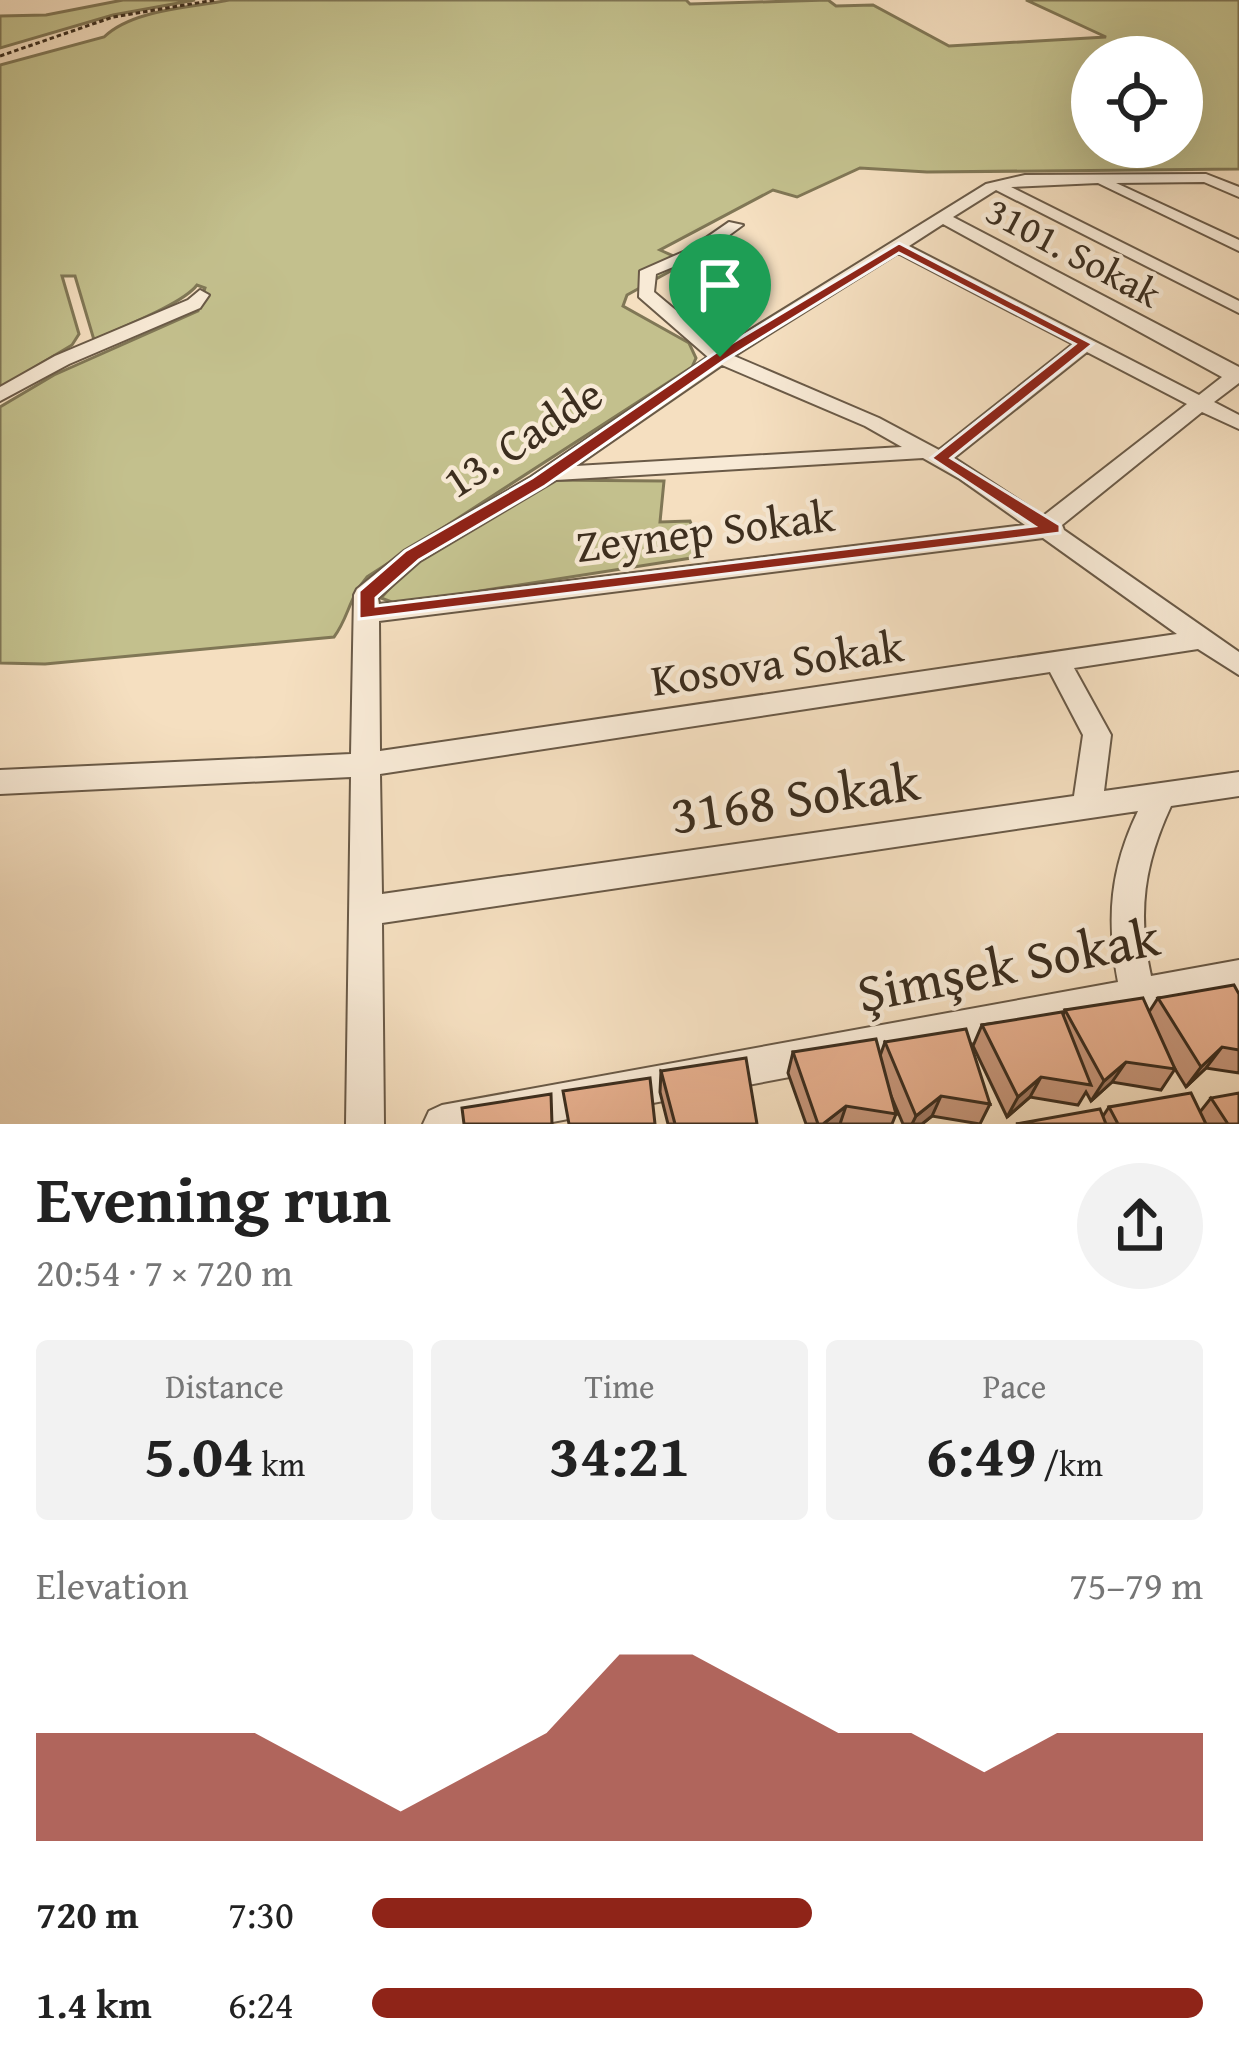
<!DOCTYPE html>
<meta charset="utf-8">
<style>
body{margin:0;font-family:"Gentium Book Plus",serif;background:#f2f2f2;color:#222;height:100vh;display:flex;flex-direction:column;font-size:45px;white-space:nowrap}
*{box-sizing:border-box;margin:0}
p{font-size:39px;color:#767676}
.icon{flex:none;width:66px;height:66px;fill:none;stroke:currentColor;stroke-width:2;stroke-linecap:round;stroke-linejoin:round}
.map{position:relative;height:1124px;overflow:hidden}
.details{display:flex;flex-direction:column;background:#fff;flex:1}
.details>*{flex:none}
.fabs{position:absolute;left:1071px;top:36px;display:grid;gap:24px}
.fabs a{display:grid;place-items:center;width:132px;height:132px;border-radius:50%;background:#fff;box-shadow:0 12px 48px #0002;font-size:60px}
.pin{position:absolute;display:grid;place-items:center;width:102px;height:102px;color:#fff;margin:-123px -51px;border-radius:50% 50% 50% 0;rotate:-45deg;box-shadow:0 0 12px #0007}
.pin .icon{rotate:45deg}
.round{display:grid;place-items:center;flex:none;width:126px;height:126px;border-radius:63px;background:#f2f2f2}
.head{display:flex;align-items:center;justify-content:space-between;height:204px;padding:0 36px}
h1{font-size:66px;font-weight:800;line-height:90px}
.metrics{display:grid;grid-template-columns:repeat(3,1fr);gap:18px;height:204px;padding:12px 36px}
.metrics div{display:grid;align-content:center;border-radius:12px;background:#f2f2f2;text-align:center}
.metrics b{font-size:60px;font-weight:800}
.metrics small{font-size:33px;font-weight:400}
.metrics p{font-size:33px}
.chart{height:336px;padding:24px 36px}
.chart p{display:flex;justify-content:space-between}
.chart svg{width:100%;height:216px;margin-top:12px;fill:#8f2418;opacity:.7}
ul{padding:0 36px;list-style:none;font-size:39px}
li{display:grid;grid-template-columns:192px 144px 1fr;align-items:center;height:90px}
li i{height:30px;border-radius:15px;background:#8f2418}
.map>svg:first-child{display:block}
.green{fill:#c3c08d;stroke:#807756;stroke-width:3;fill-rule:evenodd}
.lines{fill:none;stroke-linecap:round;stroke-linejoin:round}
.minor-casing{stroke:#6a5a47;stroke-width:4}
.path{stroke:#3c2e1f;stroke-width:3;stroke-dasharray:4.5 3;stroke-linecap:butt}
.minor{fill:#f8ead6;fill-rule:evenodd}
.wall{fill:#c6967a;stroke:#3c2e1f;stroke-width:3}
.shaded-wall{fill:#a17a63;stroke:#3c2e1f;stroke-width:3}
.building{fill:#e6af8e;stroke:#3c2e1f;stroke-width:3}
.route{fill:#8f2418;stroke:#fff;stroke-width:3;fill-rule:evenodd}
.labels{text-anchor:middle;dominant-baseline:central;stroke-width:9;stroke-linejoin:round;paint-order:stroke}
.far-street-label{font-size:39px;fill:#3c2e1f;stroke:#f8ead6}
.street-label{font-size:45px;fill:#3c2e1f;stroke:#f8ead6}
.near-street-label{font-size:54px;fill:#3c2e1f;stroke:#f8ead6}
</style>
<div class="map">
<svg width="1239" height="1124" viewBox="0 0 1239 1124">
<rect width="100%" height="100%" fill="#f5dfc0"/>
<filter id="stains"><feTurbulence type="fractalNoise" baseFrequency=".00167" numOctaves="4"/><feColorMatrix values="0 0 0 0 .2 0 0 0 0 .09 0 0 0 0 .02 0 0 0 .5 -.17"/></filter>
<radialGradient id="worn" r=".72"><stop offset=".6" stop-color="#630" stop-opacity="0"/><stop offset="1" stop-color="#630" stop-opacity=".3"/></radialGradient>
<g class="green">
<path d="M123,0H195L113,15L0,48V16L46,15Z"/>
<path d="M229,0H686L690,4L828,0L836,6L873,5L949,46L1106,37L1026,0H1239V169L927,172L860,168L797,197L773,190L660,250L687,262L627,295L623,306L689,343L696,358L692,367L367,577C348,599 349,617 334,637L45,664L0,663V407L54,375L198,311L205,288L197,285C183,304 120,328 94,340L75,276H62L79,334L72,345L0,388V65L104,37C133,9 191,8 229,0ZM1092,57H1182V147H1092Z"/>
<path d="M544,480L664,481L660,522L690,521L704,556L397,604L381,598L418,557Z"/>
</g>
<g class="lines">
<g class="minor-casing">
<g id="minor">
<path d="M1206,174L1239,187V197L1204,182L1116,183L1239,240V251L1098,183L1011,187L1239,301V313L996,190L953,217L1239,367V383L1214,402L1239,415V429L1202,412L1062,525L1064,530L1239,652V675L1198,649L1074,668L1111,735L1104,791L1239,772V796L1171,806C1144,864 1137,913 1151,976L1239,960V992L542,1124H423L429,1111L442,1105L1118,982C1106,919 1110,869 1138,811L382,923L384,1124H346L351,777L0,794V770L351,754L354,595L357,589L404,551L531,477L708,357L639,297L640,271L690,249L729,222L743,225L702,255L656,274L654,292L721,348L986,184L1025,175ZM943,224L1222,377L1199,395L909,246ZM898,253L1073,344L939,450L879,418L734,356ZM1087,352L1187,404L1043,516L954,458ZM722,365L865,426L902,447L576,466ZM923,458L960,479L1025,525L379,604L378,598L420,561L556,480ZM1043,538L1177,634L380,751L379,621ZM1050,672L1083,735L1074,796L382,894L380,774Z"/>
<path d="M200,290L209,295L200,308L69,364L0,401V387L55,356L188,300Z"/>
</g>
</g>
<path class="path" d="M0,56L113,17L215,0"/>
<use href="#minor" class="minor"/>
</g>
<g class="wall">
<path d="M1239,994V1073L1206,1068L1186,1087L1175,1069L1161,1090L1112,1082L1091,1101L1086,1092L1078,1105L1030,1097L1007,1117L973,1046L982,1025L1063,1015L1065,1010L1149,1012L1158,998Z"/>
<path d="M885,1042L990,1104L980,1124L932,1116L922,1124H903L889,1091L896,1114L892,1124H806L788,1073L793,1052L880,1056Z"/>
<path d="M661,1071L757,1124H668L660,1092Z"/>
<path d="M1211,1098L1239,1124H1016L1103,1116L1109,1107L1200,1112Z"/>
</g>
<g class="shaded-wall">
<path d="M1222,1047L1206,1068L1186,1087L1201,1067Z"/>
<path d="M1126,1062L1112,1082L1091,1101L1104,1081Z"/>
<path d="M1041,1077L1030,1097L1007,1117L1018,1097Z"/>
<path d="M941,1096L932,1116L922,1124H912L916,1116Z"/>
<path d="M846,1106L840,1124H823Z"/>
</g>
<g class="building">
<path d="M1234,985L1239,994V1050L1222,1047L1201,1067L1158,998Z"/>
<path d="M1143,998L1175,1069L1126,1062L1104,1081L1065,1010Z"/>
<path d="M1062,1012L1091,1085L1041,1077L1018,1097L982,1025Z"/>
<path d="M966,1029L990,1104L941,1096L916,1116L885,1042Z"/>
<path d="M876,1039L896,1114L846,1106L823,1124H818L793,1052Z"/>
<path d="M746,1058L757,1124H675L661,1071Z"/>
<path d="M650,1078L655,1124H569L563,1091Z"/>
<path d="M1191,1093L1206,1124H1118L1109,1107Z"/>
<path d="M1239,1093V1124H1228L1211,1098Z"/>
<path d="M551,1094L552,1124H464L462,1108Z"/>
<path d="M1100,1109L1106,1124H1016Z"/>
</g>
<path class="route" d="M899,243L1093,344L951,458L1060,525V533L359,619V591L405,551L532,478L715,353ZM899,253L1075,344L931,458L1034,526L376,606V598L419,560L545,486L725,360Z"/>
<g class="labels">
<g class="far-street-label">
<text transform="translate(1074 251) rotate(28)">3101. Sokak</text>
</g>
<g class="street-label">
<text transform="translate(522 437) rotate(-33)">13. Cadde</text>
<text transform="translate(705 530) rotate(-7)">Zeynep Sokak</text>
<text transform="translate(777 662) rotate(-8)">Kosova Sokak</text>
</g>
<g class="near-street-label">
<text transform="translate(795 797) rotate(-8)">3168 Sokak</text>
<text transform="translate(1008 964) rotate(-11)">Şimşek Sokak</text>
</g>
</g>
<rect width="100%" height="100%" filter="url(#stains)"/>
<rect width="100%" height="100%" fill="url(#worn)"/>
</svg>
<div class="fabs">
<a><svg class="icon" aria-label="locate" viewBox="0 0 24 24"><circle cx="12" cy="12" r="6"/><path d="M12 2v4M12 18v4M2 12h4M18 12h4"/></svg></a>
</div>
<div class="pin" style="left:720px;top:357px;background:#1e9e55"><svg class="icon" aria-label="arrive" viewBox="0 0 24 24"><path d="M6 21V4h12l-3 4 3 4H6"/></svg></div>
</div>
<section class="details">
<div class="head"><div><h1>Evening run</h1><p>20:54 · 7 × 720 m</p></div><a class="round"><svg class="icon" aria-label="share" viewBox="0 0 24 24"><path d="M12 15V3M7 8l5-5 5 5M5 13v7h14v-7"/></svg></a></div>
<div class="metrics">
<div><p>Distance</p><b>5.04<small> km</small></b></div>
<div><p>Time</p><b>34:21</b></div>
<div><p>Pace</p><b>6:49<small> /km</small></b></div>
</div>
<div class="chart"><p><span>Elevation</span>75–79 m</p>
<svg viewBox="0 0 160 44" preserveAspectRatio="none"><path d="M0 44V22L10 22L20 22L30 22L40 30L50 38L60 30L70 22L80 6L90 6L100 14L110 22L120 22L130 30L140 22L150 22L160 22V44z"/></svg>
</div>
<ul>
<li><b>720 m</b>7:30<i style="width:53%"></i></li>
<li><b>1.4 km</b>6:24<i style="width:100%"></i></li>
</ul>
</section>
